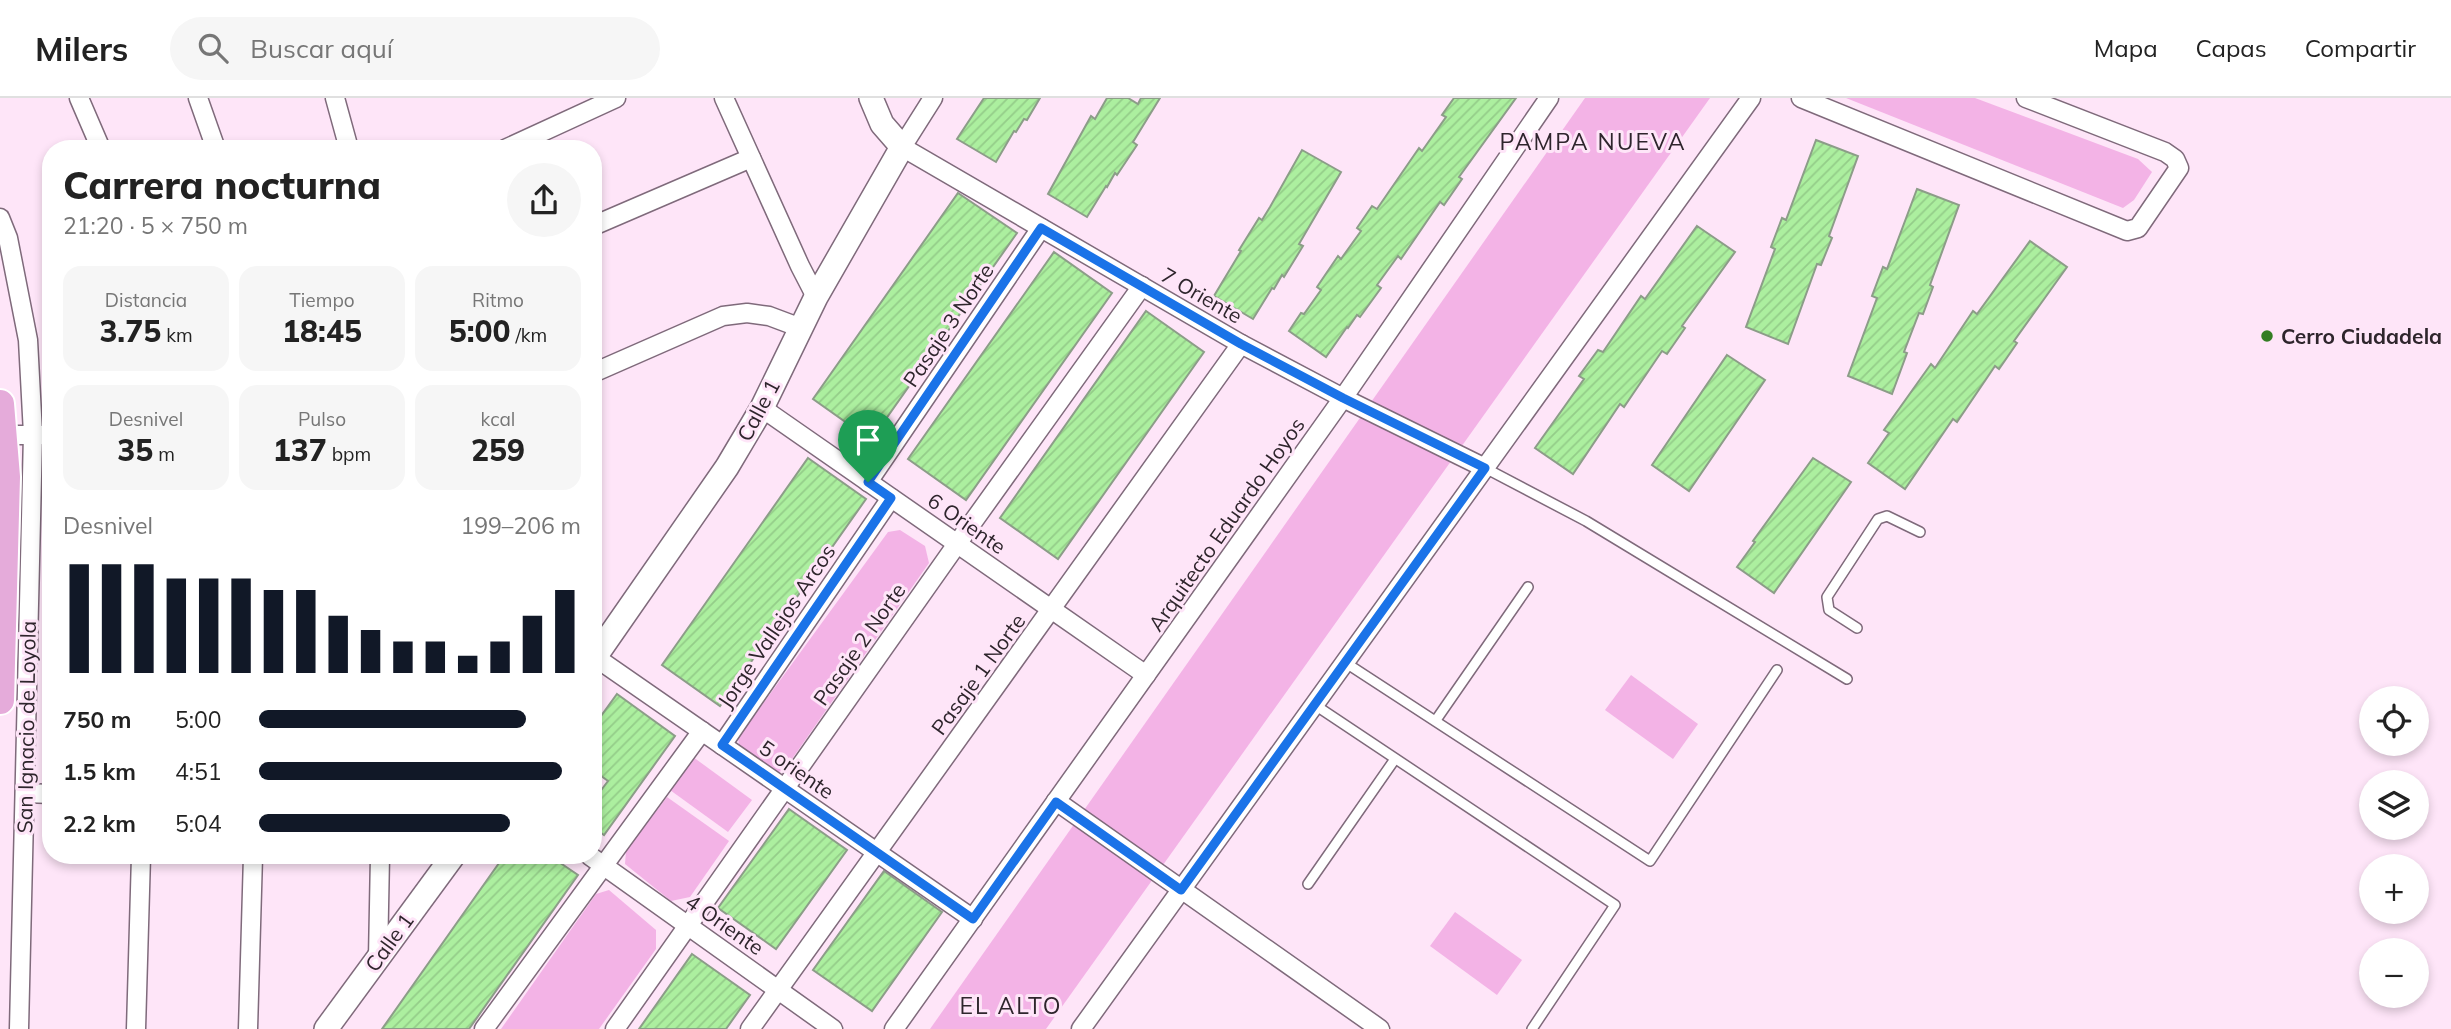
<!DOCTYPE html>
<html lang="es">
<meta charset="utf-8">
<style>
body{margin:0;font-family:Mulish,sans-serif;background:#f6f6f6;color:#222;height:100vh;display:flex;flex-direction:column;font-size:26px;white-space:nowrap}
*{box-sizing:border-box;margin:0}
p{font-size:23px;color:#767676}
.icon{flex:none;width:38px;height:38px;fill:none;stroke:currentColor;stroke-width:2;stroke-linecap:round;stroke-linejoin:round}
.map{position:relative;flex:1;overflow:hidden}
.side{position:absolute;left:42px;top:42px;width:560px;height:724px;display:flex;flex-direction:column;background:#fff;border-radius:28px;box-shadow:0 4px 10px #0003}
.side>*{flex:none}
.fabs{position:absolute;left:2359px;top:588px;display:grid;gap:14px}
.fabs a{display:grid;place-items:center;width:70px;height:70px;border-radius:50%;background:#fff;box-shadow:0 4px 10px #0003;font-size:35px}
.pin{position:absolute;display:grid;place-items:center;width:60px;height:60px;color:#fff;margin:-72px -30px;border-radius:50% 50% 50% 0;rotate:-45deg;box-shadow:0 0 7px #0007}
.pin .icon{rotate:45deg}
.round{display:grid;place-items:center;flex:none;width:74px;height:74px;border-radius:37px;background:#f6f6f6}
.headline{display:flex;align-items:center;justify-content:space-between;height:119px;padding:0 21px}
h1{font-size:38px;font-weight:800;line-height:52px}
.stats{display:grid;grid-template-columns:repeat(3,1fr);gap:10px;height:119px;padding:7px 21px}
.stats div{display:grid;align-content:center;border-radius:18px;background:#f6f6f6;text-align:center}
.stats b{font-size:30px;font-weight:800}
.stats small{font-size:19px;font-weight:400}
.stats p{font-size:19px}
.chart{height:196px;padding:14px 21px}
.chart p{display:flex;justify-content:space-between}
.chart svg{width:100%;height:126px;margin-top:7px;stroke:#111827;stroke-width:6}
ul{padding:0 21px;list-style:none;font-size:23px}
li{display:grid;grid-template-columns:112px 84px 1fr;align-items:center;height:52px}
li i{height:18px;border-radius:9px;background:#111827}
header{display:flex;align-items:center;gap:42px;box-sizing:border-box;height:98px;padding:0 35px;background:#fff;border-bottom:2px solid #e0e0e0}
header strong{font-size:33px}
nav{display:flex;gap:38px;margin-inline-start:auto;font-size:24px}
.search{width:490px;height:63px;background:#f6f6f6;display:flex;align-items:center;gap:18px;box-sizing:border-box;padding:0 24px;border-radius:38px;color:#767676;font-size:26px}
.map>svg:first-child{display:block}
.green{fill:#f3b3e6}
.building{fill:url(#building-hatch);stroke:#8c9d88;stroke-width:2}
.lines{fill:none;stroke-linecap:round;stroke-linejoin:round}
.service-casing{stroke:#7f6a7b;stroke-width:12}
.minor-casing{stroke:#7f6a7b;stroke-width:21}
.tertiary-casing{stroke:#7f6a7b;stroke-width:26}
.primary-casing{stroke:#fff;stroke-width:32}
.service{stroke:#fff;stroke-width:9}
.minor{stroke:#fff;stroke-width:18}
.tertiary{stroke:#fff;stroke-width:23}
.primary{stroke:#e5abda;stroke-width:28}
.route-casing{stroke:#fff;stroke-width:14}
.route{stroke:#1a73e8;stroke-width:9}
.poi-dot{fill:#337d23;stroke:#fee5f8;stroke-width:2.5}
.labels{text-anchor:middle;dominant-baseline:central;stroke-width:6;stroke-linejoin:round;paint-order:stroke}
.street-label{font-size:21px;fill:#2e252c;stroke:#fee5f8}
.poi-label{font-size:21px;font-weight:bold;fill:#2e252c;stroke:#fee5f8;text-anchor:start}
.neighbourhood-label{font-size:23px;letter-spacing:2px;fill:#2e252c;stroke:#fee5f8}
</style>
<header>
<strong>Milers</strong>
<div class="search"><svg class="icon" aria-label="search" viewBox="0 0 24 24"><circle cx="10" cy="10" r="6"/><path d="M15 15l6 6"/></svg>Buscar aquí</div>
<nav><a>Mapa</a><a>Capas</a><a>Compartir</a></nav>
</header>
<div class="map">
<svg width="2451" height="931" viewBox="0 0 2451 931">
<defs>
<pattern id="building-hatch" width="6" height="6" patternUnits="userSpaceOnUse" patternTransform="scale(1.75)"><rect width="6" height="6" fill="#acef9f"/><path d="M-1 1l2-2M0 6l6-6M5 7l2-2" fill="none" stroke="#94cd89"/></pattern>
</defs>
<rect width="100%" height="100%" fill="#fee5f8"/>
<g class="green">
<path d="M1585,0H1710L1046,931H930Z"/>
<path d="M1846,0H1975L2138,61L2152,74L2134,102L2123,110Z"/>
<path d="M900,432L925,448L929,465L785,671L775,676L740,654L738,640L888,434Z"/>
<path d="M1631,577L1698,626L1673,661L1605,612Z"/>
<path d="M693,659L752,702L728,734L670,692Z"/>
<path d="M667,699L729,743L690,799L671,803L625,766L626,753Z"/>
<path d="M609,792L656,832V851L599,931H501L596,796Z"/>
<path d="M1455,814L1522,862L1497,897L1430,848Z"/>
</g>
<g class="building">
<path d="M984,0H1040L1027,22L1024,21L1016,34L1014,33L996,64L957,41Z"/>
<path d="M1107,0H1128L1138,6L1141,0H1160L1133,44L1137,47L1117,77L1115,75L1107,89L1106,88L1087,119L1048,96L1091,18L1095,21Z"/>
<path d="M1454,0H1516L1459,79L1462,81L1444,107L1440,104L1401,161L1398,158L1377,187L1381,190L1360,219L1357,217L1348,230L1347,229L1326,259L1289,233L1301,215L1304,216L1321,192L1317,189L1338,158L1341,161L1361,133L1357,130L1372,108L1377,111L1419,50L1422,53L1446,19L1442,17Z"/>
<path d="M1816,42L1858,58L1829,138L1832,140L1821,167L1817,166L1788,246L1746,229L1775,151L1771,149L1782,120L1786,122Z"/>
<path d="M1302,52L1341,74L1299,146L1303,148L1284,179L1282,177L1274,191L1272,190L1253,221L1214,198L1241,153L1239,152L1259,120L1262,122L1270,109Z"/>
<path d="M1917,91L1959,107L1930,187L1933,189L1923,216L1919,215L1904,254L1907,255L1892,296L1848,278L1877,200L1872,198L1883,169L1887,171Z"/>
<path d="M958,95L1017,135L871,342L813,301Z"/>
<path d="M1697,128L1735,154L1682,228L1685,230L1667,256L1662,253L1624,309L1620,306L1573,376L1535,350L1584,281L1579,278L1598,252L1603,254L1641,198L1645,201Z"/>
<path d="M2030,143L2067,169L2014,243L2017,245L1999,271L1995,268L1957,324L1953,321L1905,391L1868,365L1889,335L1884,332L1931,266L1935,270L1973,213L1977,216Z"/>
<path d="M1054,154L1112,195L966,402L908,361Z"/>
<path d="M1146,213L1204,254L1058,461L1000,420Z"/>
<path d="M1727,257L1765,282L1689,393L1652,367Z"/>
<path d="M808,360L866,401L720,608L662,567Z"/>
<path d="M1813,360L1851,384L1774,495L1737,469L1755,444L1753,443Z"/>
<path d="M617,596L675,638L604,737L593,729V703L608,683L593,672V629Z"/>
<path d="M789,711L847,752L776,851L718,810Z"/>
<path d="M504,758H550L578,777L469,931H382Z"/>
<path d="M884,773L942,814L872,913L813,872Z"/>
<path d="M692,856L750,897L726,931H639Z"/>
</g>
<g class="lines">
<g class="service-casing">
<g id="service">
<path d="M1485,370L1586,423L1847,581"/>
<path d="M1857,530L1829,512L1827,499L1878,421L1887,418L1920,434"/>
<path d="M1346,565L1650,763L1777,572"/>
<path d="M1315,607L1615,807L1532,931"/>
<path d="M1436,622L1528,489"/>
<path d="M1308,786L1395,661"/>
</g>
</g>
<g class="minor-casing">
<g id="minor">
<path d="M79,0L101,51"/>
<path d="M198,0L216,51"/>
<path d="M335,0L349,51"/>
<path d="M724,0L800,168L816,199"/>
<path d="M933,0L902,49L1241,246L1343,300L1485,370"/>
<path d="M1801,0L2127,133L2138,130L2179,70L2175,61L2165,54L2026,0"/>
<path d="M505,51L616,0"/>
<path d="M0,120L8,140L28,242L33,336L19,931"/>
<path d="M593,128L751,60"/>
<path d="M593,275L723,218L747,215L769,218L801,230"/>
<path d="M762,310L1146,577"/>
<path d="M0,337H51"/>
<path d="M868,384L1041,130"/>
<path d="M595,559L973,821"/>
<path d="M722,647L891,400"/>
<path d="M25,695L51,696"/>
<path d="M1056,703L1380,931"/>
<path d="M590,758L833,931"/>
<path d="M378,860L380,758"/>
<path d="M136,931L141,758"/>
<path d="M248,931L253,758"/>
<path d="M484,931L702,633"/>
<path d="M615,931L957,446L1142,188"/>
<path d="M750,931L1241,246"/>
<path d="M894,931L1343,300L1549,0"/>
<path d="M1081,931L1751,0"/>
</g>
</g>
<g class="tertiary-casing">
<g id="tertiary">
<path d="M593,562L727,369L762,310L816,199L902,49L882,26L871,0"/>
<path d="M326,931L453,758"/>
</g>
</g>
<g class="primary-casing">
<path id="primary" d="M0,306L6,379L0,602"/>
</g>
<use href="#service" class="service"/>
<use href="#minor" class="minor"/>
<use href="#tertiary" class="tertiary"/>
<use href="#primary" class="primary"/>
</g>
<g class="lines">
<g class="route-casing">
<path id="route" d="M1041,130L1241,246L1343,300L1485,370L1181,792L1056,704L973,821L722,647L891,400L868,384Z"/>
</g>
<use href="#route" class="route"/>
</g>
<circle class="poi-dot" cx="2267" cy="238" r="7"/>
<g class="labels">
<g class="street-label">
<text transform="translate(1202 197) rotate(30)">7 Oriente</text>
<text transform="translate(948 227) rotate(-56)">Pasaje 3 Norte</text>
<text transform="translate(758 312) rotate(-62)">Calle 1</text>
<text transform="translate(967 425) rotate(35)">6 Oriente</text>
<text transform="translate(1226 426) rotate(-55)">Arquitecto Eduardo Hoyos</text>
<text transform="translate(776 528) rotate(-56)">Jorge Vallejos Arcos</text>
<text transform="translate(859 546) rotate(-55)">Pasaje 2 Norte</text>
<text transform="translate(978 576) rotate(-54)">Pasaje 1 Norte</text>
<text transform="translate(26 629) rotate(-89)">San Ignacio de Loyola</text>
<text transform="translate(797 671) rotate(35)">5 oriente</text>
<text transform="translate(725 826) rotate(35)">4 Oriente</text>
<text transform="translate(389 844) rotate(-54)">Calle 1</text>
</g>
<g class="poi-label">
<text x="2281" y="238">Cerro Ciudadela</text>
</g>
<g class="neighbourhood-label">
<text x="1593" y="43">PAMPA NUEVA</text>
<text x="1011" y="907">EL ALTO</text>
</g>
</g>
</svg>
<div class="fabs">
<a><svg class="icon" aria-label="locate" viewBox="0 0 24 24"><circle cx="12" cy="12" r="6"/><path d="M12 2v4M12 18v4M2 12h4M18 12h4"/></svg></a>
<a><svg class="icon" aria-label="layers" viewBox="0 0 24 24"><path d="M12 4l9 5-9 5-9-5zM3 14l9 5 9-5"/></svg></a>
<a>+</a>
<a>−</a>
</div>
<div class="pin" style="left:868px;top:384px;background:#1e9e55"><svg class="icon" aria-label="arrive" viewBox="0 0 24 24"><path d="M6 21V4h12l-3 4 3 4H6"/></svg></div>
<section class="side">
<div class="headline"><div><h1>Carrera nocturna</h1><p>21:20 · 5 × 750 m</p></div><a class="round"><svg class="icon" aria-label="share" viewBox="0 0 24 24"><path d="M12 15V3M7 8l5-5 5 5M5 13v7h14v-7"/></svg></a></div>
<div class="stats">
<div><p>Distancia</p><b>3.75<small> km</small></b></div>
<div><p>Tiempo</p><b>18:45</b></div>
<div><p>Ritmo</p><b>5:00<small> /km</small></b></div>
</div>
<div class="stats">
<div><p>Desnivel</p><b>35<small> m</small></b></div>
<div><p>Pulso</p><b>137<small> bpm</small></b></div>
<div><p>kcal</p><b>259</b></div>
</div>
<div class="chart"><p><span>Desnivel</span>199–206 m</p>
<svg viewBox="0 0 160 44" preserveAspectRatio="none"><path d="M5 44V6M15 44V6M25 44V6M35 44V11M45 44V11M55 44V11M65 44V15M75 44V15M85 44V24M95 44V29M105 44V33M115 44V33M125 44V38M135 44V33M145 44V24M155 44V15"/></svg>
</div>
<ul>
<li><b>750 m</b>5:00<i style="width:83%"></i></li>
<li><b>1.5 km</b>4:51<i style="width:94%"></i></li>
<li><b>2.2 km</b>5:04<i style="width:78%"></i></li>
</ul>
</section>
</div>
